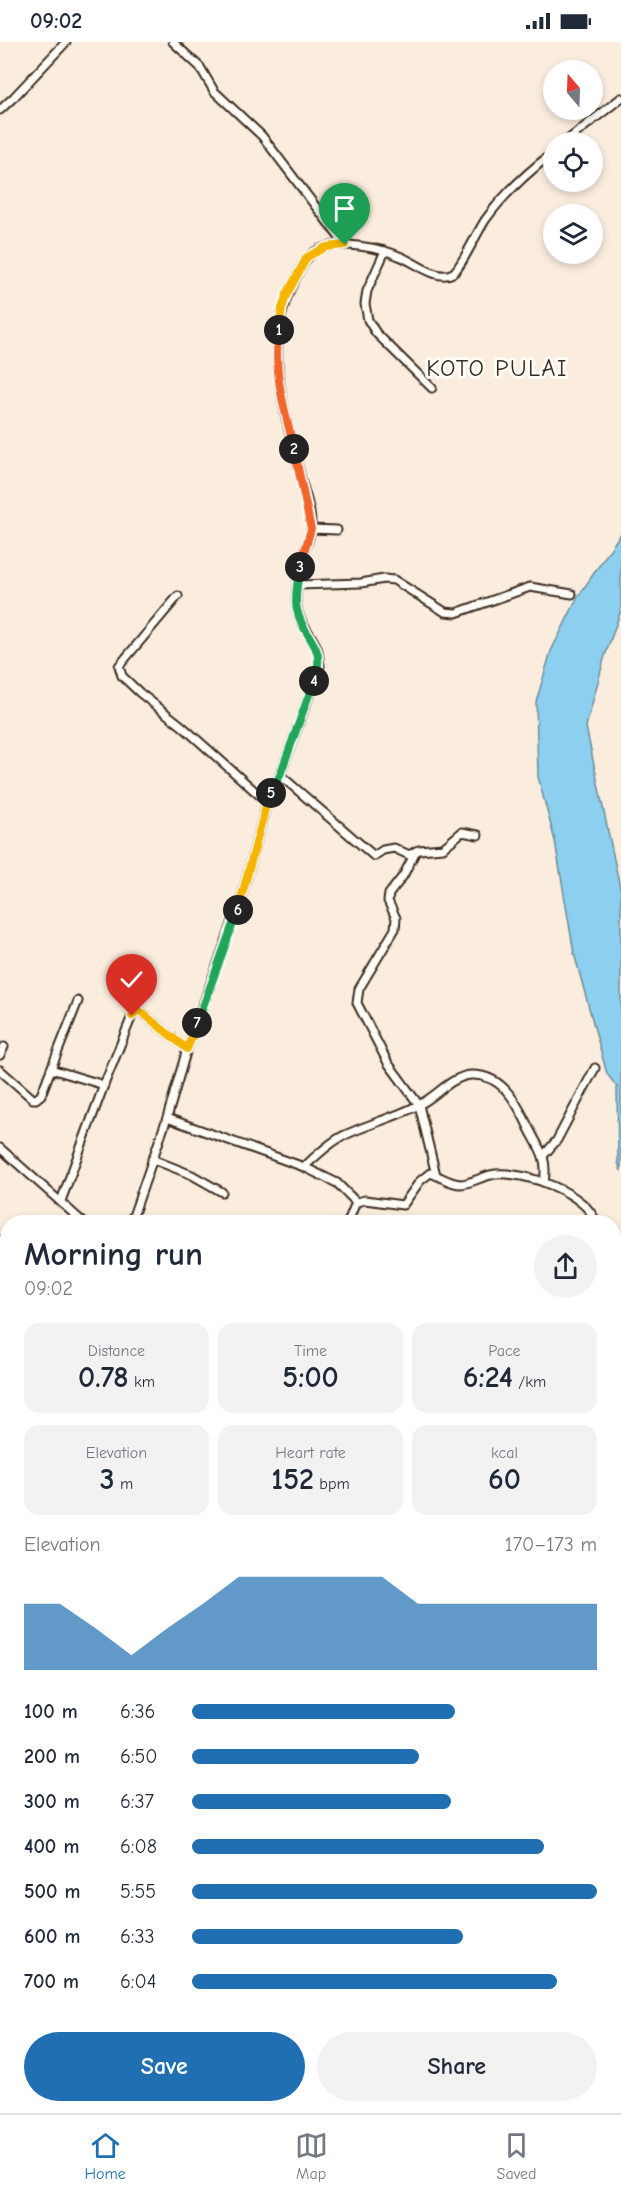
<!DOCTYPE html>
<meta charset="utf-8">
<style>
body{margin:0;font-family:"Comic Neue",sans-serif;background:#f2f2f3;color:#1f2937;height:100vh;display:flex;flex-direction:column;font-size:22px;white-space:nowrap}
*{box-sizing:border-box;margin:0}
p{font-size:20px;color:#747a83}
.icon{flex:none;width:33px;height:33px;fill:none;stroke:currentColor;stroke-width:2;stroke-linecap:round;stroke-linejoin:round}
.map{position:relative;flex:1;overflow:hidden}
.side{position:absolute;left:0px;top:1173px;width:621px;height:898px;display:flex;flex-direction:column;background:#fff;border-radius:24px 24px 0 0;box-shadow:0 3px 9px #0003}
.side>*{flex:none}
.needle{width:39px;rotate:341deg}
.tools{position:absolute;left:543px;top:18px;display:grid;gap:12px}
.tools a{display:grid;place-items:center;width:60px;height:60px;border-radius:50%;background:#fff;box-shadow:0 3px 9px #0003;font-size:30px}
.pin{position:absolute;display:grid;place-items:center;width:51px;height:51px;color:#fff;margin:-62px -26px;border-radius:50% 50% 50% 0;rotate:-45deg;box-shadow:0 0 6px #0007}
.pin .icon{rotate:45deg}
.km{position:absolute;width:30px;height:30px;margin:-15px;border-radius:50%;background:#222;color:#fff;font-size:16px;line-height:30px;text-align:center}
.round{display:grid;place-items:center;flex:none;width:63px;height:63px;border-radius:32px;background:#f2f2f3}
.summary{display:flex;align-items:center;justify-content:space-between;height:102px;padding:0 24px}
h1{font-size:33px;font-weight:600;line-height:45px}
.stats{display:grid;grid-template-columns:repeat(3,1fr);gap:9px;height:102px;padding:6px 24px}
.stats div{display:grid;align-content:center;border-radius:15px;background:#f2f2f3;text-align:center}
.stats b{font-size:30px;font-weight:600}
.stats small{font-size:16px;font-weight:400}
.stats p{font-size:16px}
.chart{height:168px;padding:12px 24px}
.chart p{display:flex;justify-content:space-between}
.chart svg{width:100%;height:108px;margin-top:6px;fill:#1f6fb2;opacity:.7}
.cta{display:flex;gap:12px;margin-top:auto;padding:12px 24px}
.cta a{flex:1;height:69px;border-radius:36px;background:#1f6fb2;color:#fff;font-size:24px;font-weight:600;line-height:69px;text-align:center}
.cta a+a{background:#f2f2f3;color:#1f2937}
ul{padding:0 24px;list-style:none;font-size:20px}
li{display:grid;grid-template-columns:96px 72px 1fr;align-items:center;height:45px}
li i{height:15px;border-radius:8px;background:#1f6fb2}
.status{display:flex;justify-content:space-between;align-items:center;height:42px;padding:0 30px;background:#fff;direction:ltr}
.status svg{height:16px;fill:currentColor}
.tabs{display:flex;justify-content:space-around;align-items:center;height:84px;border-top:2px solid #e0e1e3;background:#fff;font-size:16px;color:#747a83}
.tabs a{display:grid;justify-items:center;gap:3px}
.tabs .current{color:#1f6fb2}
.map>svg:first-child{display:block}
.water{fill:#8dcfee;stroke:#6c8d9b;stroke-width:1.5}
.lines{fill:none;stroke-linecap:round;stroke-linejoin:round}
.minor-casing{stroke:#3b2a1e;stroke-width:11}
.trunk-casing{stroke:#3b2a1e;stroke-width:15}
.minor{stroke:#fdfcf7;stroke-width:7}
.trunk{stroke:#fdfcf7;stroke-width:10}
.rail-casing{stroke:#3b2a1e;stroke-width:4.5}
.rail{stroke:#fdfcf7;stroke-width:2;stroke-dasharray:7;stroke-linecap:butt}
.split-1-casing{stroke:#fff;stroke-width:12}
.split-2-casing{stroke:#fff;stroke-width:12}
.split-3-casing{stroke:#fff;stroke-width:12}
.split-4-casing{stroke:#fff;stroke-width:12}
.split-5-casing{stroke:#fff;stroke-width:12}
.split-6-casing{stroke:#fff;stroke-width:12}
.split-7-casing{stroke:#fff;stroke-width:12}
.split-8-casing{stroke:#fff;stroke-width:12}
.split-1{stroke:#f5b400;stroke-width:8}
.split-2{stroke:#f0652b;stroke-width:8}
.split-3{stroke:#f0652b;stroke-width:8}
.split-4{stroke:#22a559;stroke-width:8}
.split-5{stroke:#22a559;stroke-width:8}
.split-6{stroke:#f5b400;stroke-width:8}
.split-7{stroke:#22a559;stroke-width:8}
.split-8{stroke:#f5b400;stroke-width:8}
.labels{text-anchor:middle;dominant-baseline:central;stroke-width:6;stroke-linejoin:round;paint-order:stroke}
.quarter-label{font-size:24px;letter-spacing:1.5px;fill:#3b2a1e;stroke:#fdfcf7}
</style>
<div class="status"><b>09:02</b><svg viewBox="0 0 49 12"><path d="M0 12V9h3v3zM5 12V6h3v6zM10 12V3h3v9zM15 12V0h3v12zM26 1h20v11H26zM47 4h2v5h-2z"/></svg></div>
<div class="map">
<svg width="621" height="2071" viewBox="0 0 621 2071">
<rect width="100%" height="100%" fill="#fbedde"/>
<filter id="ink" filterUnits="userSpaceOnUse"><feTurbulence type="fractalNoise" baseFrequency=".0167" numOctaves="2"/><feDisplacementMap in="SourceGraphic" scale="12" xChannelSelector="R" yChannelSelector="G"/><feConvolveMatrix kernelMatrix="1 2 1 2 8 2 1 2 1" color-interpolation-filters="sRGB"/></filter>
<g filter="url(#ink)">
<g class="water">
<path d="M621,491V568L604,617L586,685L621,850V1129L618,1120L617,1045L607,1032L574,911L555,799L538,735L536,660L551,609L578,555Z"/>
<path d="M621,1243V1725L614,1740V1253Z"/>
<path d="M316,2064H421L415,2071H311Z"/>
</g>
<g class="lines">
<g class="minor-casing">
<g id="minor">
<path d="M173,0L200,25L214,49L262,94L345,203"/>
<path d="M0,68L14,55L66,0"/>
<path d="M565,100L621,56"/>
<path d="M385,209L367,249L365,262L368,278L376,291L432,346"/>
<path d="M311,487L337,488"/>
<path d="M298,543L361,541L384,537L394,538L445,570L456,571L530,545L572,552"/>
<path d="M178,554L119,624L122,634L140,651L182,684L267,760"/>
<path d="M280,733L374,814L383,808L394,806L409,813L419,808L443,806L462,790L478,793"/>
<path d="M416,809L403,834L389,852L388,859L396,876L395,887L359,947L357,961L388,1021L419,1063L436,1133"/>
<path d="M78,959L51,1027L104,1043"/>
<path d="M0,1013L4,1005"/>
<path d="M0,1028L33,1057H36L41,1053L51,1027"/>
<path d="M167,1076L304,1125C316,1114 329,1101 343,1094C369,1081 399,1075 424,1060C438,1052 453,1034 471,1033C500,1032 515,1057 526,1080C536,1103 549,1113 544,1140"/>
<path d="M0,1106L83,1180"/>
<path d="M544,1113L557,1098L595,1026"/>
<path d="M152,1117L192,1133L222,1150"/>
<path d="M304,1125L337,1141L356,1160"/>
<path d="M61,1159L104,1043L132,974L135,970L140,969L187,1007"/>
<path d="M356,1160L365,1158L403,1163L420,1139L430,1131C440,1134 450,1142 461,1142C473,1141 484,1133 496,1132C527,1130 584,1150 596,1180"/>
<path d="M131,1180L167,1076L187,1007L241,857L267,760L280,733L320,624C319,618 319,611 317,606C312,592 299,582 297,566C294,550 300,523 305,508C307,501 311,493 311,486C312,470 305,452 301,437C286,372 260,302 295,238C303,223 306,212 323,206C342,199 381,206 399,214C414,219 437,240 453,231C461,226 478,188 486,177C504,152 529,129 554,110"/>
<path d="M348,1180L356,1160"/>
<path d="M0,1198L8,1207"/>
<path d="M614,1280H621"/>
<path d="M0,1409L8,1405"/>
<path d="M0,1453L8,1440"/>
<path d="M0,1510L8,1515"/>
<path d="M8,1590L0,1604L8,1617"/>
<path d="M0,1709L8,1702"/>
<path d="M0,1765L8,1772"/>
<path d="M614,1794L621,1778"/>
<path d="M614,1844L621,1826"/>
<path d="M614,1897L621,1903"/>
<path d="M614,1961L621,1969"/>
<path d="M0,1996L3,2006L0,2012"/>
<path d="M614,2035L621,2042"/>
<path d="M154,2064L159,2071"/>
<path d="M179,2064L186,2071"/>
<path d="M163,2071L175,2064"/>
<path d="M453,2071L457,2064"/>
<path d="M594,2071L613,2064"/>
</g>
</g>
<g class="trunk-casing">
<g id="trunk">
<path d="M0,1728L8,1737"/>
<path d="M0,1746L8,1754"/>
<path d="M295,2064L301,2071"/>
<path d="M316,2064L322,2071"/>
</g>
</g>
<use href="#minor" class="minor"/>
<use href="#trunk" class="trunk"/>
<g class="rail-casing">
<g id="rail">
<path d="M0,1758L8,1766"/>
<path d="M194,2064L200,2071"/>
</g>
</g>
<use href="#rail" class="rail"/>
</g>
</g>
<g class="lines" filter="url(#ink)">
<g class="split-1-casing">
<path id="split-1" d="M279,288L282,266L287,252L307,215L326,205L345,203"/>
</g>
<g class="split-2-casing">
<path id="split-2" d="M279,288C272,329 285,368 294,407"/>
</g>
<g class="split-3-casing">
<path id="split-3" d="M294,407L311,487L300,525"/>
</g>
<g class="split-4-casing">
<path id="split-4" d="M300,525C298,537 294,555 297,568C304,599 328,602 314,639"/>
</g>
<g class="split-5-casing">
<path id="split-5" d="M271,751L280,733L314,639"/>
</g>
<g class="split-6-casing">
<path id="split-6" d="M238,868L267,760L271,751"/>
</g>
<g class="split-7-casing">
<path id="split-7" d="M197,981L238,868"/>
</g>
<g class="split-8-casing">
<path id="split-8" d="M132,974L135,970L140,969L187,1007L197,981"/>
</g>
<use href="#split-1" class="split-1"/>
<use href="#split-2" class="split-2"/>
<use href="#split-3" class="split-3"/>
<use href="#split-4" class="split-4"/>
<use href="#split-5" class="split-5"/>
<use href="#split-6" class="split-6"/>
<use href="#split-7" class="split-7"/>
<use href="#split-8" class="split-8"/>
</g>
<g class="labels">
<g class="quarter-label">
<text x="497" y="326">KOTO PULAI</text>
</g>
</g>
</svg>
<div class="tools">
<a><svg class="needle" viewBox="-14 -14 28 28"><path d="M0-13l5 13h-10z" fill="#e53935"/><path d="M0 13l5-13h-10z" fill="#747a83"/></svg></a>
<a><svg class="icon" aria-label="locate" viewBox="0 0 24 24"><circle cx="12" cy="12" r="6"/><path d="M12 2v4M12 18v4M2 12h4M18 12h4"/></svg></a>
<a><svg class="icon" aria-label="layers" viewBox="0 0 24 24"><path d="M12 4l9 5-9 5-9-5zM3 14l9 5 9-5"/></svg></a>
</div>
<div class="pin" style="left:345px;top:203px;background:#1e9e55"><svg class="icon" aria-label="arrive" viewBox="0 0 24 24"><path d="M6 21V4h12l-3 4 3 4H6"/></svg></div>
<div class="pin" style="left:132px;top:974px;background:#d93025"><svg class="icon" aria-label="check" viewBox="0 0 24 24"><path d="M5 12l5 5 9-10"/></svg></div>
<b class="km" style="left:279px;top:288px">1</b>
<b class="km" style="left:294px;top:407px">2</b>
<b class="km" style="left:300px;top:525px">3</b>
<b class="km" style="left:314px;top:639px">4</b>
<b class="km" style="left:271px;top:751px">5</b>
<b class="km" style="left:238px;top:868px">6</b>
<b class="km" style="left:197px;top:981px">7</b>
<section class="side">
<div class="summary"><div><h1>Morning run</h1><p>09:02</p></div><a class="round"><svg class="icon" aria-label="share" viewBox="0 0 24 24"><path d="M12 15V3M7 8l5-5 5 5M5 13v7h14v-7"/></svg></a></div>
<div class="stats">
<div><p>Distance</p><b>0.78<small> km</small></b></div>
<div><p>Time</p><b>5:00</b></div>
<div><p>Pace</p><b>6:24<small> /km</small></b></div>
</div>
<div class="stats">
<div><p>Elevation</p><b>3<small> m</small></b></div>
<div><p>Heart rate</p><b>152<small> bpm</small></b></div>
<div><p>kcal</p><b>60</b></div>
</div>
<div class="chart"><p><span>Elevation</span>170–173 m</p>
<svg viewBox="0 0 160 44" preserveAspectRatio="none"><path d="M0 44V17L10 17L20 27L30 38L40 27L50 17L60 6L70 6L80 6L90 6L100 6L110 17L120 17L130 17L140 17L150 17L160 17V44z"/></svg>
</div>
<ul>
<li><b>100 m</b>6:36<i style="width:65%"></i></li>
<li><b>200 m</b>6:50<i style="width:56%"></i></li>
<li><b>300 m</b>6:37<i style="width:64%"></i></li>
<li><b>400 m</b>6:08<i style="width:87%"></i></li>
<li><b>500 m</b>5:55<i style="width:100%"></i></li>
<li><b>600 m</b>6:33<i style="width:67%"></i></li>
<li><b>700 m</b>6:04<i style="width:90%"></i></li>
</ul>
<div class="cta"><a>Save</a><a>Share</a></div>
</section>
</div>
<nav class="tabs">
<a class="current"><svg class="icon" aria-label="home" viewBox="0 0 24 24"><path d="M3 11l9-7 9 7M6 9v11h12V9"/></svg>Home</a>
<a><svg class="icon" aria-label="map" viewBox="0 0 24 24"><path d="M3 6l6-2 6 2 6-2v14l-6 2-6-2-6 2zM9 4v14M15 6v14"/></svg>Map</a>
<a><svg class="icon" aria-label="saved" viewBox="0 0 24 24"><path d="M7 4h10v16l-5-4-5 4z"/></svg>Saved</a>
</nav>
